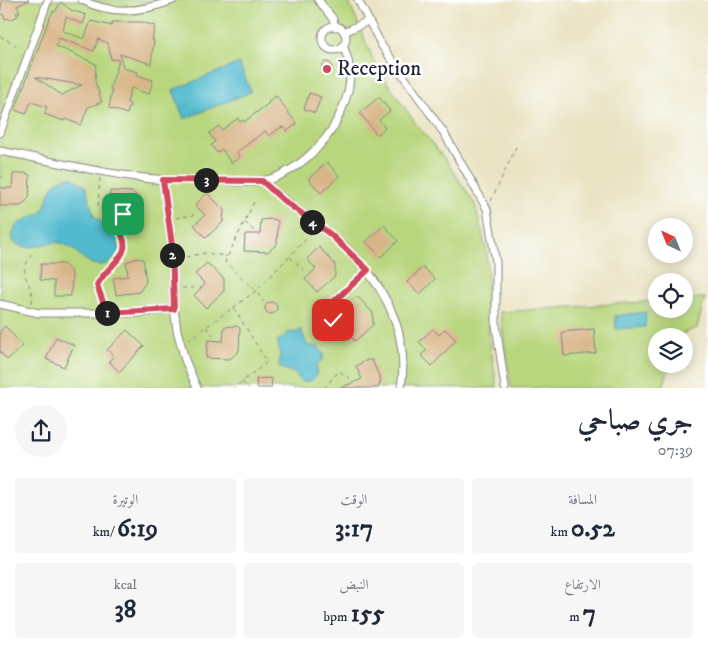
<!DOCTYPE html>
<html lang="ar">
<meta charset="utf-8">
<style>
body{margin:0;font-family:"IM FELL DW Pica",Amiri,serif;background:#f6f6f7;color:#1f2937;direction:rtl;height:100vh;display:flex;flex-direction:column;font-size:19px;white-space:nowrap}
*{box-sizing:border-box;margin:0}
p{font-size:16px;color:#747a83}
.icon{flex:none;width:28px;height:28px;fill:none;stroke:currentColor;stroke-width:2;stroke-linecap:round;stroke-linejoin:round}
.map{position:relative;height:388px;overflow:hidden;direction:ltr}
.details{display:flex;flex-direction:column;background:#fff;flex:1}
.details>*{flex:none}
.needle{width:32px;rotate:317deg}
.fabs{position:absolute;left:648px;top:218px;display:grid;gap:10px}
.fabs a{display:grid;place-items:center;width:45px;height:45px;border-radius:50%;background:#fff;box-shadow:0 2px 12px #0003;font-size:25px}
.pin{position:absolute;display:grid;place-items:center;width:42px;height:42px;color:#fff;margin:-21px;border-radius:10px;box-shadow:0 2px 8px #0006}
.km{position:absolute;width:25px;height:25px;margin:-12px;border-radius:50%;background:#222;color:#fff;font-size:14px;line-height:25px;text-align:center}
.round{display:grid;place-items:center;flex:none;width:52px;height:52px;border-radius:26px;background:#f6f6f7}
.head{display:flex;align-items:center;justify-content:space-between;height:85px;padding:0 15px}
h1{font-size:28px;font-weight:700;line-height:38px}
.stats{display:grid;grid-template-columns:repeat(3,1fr);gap:8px;height:85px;padding:5px 15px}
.stats div{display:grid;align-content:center;border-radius:5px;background:#f6f6f7;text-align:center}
.stats b{font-size:25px;font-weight:700}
.stats small{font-size:14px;font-weight:400}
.stats p{font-size:14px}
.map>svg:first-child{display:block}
.green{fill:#b8d67d;stroke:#6d7c5c}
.water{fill:#51bace;stroke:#3a6e84}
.building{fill:#d8b588;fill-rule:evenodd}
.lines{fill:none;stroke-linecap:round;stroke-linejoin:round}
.street-casing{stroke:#868380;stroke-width:9}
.path{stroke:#868380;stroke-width:1;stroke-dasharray:4 4;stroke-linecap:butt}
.street{stroke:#fff;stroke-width:7}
.route-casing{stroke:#fff;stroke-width:10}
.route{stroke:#d1495b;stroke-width:6}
.poi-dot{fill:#d1495b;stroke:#fff;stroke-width:2}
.labels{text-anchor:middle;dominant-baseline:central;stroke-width:5;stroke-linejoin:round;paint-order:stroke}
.poi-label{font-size:21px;fill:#22223b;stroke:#fff;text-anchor:start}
</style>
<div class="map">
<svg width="708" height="388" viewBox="0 0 708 388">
<rect width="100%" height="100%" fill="#fff"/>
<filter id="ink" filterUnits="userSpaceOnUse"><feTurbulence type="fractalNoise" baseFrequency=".02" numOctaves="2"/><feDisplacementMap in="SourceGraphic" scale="10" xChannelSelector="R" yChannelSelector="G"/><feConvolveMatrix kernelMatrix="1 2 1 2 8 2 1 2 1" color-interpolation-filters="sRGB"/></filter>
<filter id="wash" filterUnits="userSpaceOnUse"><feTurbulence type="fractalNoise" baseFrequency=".0096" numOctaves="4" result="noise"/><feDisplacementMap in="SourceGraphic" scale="20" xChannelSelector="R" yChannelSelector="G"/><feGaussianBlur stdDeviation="1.12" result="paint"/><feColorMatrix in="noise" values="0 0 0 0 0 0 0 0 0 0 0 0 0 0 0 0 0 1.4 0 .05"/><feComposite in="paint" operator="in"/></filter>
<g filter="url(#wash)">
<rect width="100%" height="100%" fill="#eae4c4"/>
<g class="green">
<path d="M0,0H348L376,66L416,124L445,159L475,204L487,252L489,335L497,388H0Z"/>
<path d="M705,298L697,328L676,336H656V364H670L663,388H511L500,312L656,301V309H684V299Z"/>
</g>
<g class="water">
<path d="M239,63L251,92L184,119L173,90Z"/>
<path d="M72,177L86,187L94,216L117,235L119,251C115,258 110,264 101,265C84,266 77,247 61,243C44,240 29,255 13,241C10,220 30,220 42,212C51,196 49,178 72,177Z"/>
<path d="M646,312L645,327L616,329L615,316Z"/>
<path d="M301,329L307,345L319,347L324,355L322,360L317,365L316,376L311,381L302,382L294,373L279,367L280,353L277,340H281L287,333L298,332Z"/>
</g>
<g id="blocks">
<g class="building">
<path d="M2,0H29L17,6L20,12L16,13L18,16L10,20L8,18L5,19L3,14L0,15Z"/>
<path d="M61,2L71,10L86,15L83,24L66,17L63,31L84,39L91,21L112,26V22H142L155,26L152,40H154L151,64L120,54L123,68L138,72L137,75L153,80L149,94L131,88L127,103L130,104L127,114L109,108L112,90L110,89L119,60L111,59L108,43L98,39L94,51L59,38L56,46L96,64L95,81L102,102L88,107L81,125L65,119L64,121L44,114L47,107L31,102L26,114L15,110L48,22L53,11L55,12ZM35,77L82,85L62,95Z"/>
<circle cx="327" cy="67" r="5"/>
<path d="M309,93L321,97L315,113L304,109Z"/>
<path d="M276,96L297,124L287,131L284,127L280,128L269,136L265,131L237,152L240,157L231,163L222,149L217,153L211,145L215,142L209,133L219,126L222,130L238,118L240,122L243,120L244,122L269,103L268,101Z"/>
<path d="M379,97L390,111L379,120L385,128L377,135L360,113Z"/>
<path d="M327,162L339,176L321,193L308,179Z"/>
<path d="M25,173L30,175L29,198L21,206H0V188H12L13,174Z"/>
<path d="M110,191L133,192L141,201L139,225L122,224L123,209L108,208Z"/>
<path d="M207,193L224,210L223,222L206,238L194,225L205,215L195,205Z"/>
<path d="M273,219L278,221L277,244L268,252L244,251L245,234H260L261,220Z"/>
<path d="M384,225L398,241L381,257L366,242Z"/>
<path d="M319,247L335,264V276L317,292L305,279L316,269L307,259Z"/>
<path d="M138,258L143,259L146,282L139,292L116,295L113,278L128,276L126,262Z"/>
<path d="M207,263L224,279V291L206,308L194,295L205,284L195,274Z"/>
<path d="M41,264H64L72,273L71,296H54V281L40,280Z"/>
<path d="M423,267L435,279L420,294L407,282Z"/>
<path d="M357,296L373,313V325L355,341L343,328L354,318L344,308Z"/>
<circle cx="271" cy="308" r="6"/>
<path d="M5,326L23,346L7,360L0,352V331Z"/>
<path d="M236,326L240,328L239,351L230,359L206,358L208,340L223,341L224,327Z"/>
<path d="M433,329L439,335L445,329L456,340L432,366L421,355L427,350L419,342Z"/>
<path d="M594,329L596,353L564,356L562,332Z"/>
<path d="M127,330L144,346L119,372L109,361L114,356L107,350Z"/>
<path d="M56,337L74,345L64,367L46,359Z"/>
<path d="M367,360H372L381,381L378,388H340L362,379L356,366Z"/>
<path d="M268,378L272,379L271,388H257L256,379Z"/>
</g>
</g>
</g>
<g filter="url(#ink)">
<use href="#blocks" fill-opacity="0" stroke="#868380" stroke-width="1"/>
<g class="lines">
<g class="street-casing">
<g id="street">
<path d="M82,0C111,15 143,12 173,0"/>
<path d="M318,0L333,19L335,27"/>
<path d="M358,0L382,46L444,133L487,209L496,262V325L505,388"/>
<circle cx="334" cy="38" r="12"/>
<path d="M344,32L368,21"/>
<path d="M0,133L48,0"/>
<path d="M0,151C43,159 86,170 130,176C157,181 185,180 213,180C228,181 247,184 262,181C292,176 326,145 338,118C350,94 355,71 343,46"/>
<path d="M163,180L172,245L174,309L177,330L185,360L197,388"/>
<path d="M262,181C283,202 309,217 332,236C378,273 411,326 401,388"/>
<path d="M0,304L39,313H137L174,309"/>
</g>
</g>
<g class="path">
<path d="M0,36L21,48"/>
<path d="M0,175L4,179"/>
<path d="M100,178L98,205L119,230L126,247L122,256L97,285L104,306"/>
<path d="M491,201L516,147"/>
<path d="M254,202L225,262L256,291L264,302"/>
<path d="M176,218L194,215"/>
<path d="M114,222L123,213"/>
<path d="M245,222L255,232"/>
<path d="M186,257L205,253L227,256"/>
<path d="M290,257L306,272"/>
<path d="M116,265L120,269"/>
<path d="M182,288H193"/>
<path d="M32,303C35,280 12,276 35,251"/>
<path d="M234,308L267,362L234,388"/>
<path d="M340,324L329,313L330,305L362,276"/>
<path d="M206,327L213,335"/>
<path d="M188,340L256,291L313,232"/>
<path d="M242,382L249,388"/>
<path d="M294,388L296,385"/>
<path d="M324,388L339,371L351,379"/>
</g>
<use href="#street" class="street"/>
</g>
</g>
<g class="lines" filter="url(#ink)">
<g class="route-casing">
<path id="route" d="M123,214L114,223C140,255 111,259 97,285L107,313L174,309L172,245L163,180L262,181L283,200L330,234L368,270L330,305L329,313L333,320"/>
</g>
<use href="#route" class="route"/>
</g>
<circle class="poi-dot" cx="327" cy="69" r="5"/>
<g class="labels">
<g class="poi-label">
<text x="337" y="69">Reception</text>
</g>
</g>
</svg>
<div class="fabs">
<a><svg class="needle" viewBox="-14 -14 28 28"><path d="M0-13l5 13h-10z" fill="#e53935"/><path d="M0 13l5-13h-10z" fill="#747a83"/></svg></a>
<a><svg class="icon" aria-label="locate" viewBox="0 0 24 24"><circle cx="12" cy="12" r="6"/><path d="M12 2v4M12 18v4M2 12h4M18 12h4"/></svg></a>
<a><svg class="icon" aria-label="layers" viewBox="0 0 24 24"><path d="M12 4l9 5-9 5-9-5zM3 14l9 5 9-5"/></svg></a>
</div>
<div class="pin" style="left:123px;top:214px;background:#1e9e55"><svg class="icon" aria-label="arrive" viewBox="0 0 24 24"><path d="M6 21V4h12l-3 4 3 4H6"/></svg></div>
<div class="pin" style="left:333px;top:320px;background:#d93025"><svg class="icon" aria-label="check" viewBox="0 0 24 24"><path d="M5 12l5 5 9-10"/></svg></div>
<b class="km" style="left:107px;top:313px">1</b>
<b class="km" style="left:172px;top:255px">2</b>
<b class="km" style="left:206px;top:180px">3</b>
<b class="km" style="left:312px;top:222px">4</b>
</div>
<section class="details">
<div class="head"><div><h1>جري صباحي</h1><p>07:39</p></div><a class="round"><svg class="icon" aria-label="share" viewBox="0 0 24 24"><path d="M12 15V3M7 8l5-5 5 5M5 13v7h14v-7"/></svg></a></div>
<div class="stats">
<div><p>المسافة</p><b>0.52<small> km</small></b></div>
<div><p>الوقت</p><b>3:17</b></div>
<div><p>الوتيرة</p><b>6:19<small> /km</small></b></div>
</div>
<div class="stats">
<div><p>الارتفاع</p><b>7<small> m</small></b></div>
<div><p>النبض</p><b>155<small> bpm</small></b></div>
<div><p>kcal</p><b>38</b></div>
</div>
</section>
